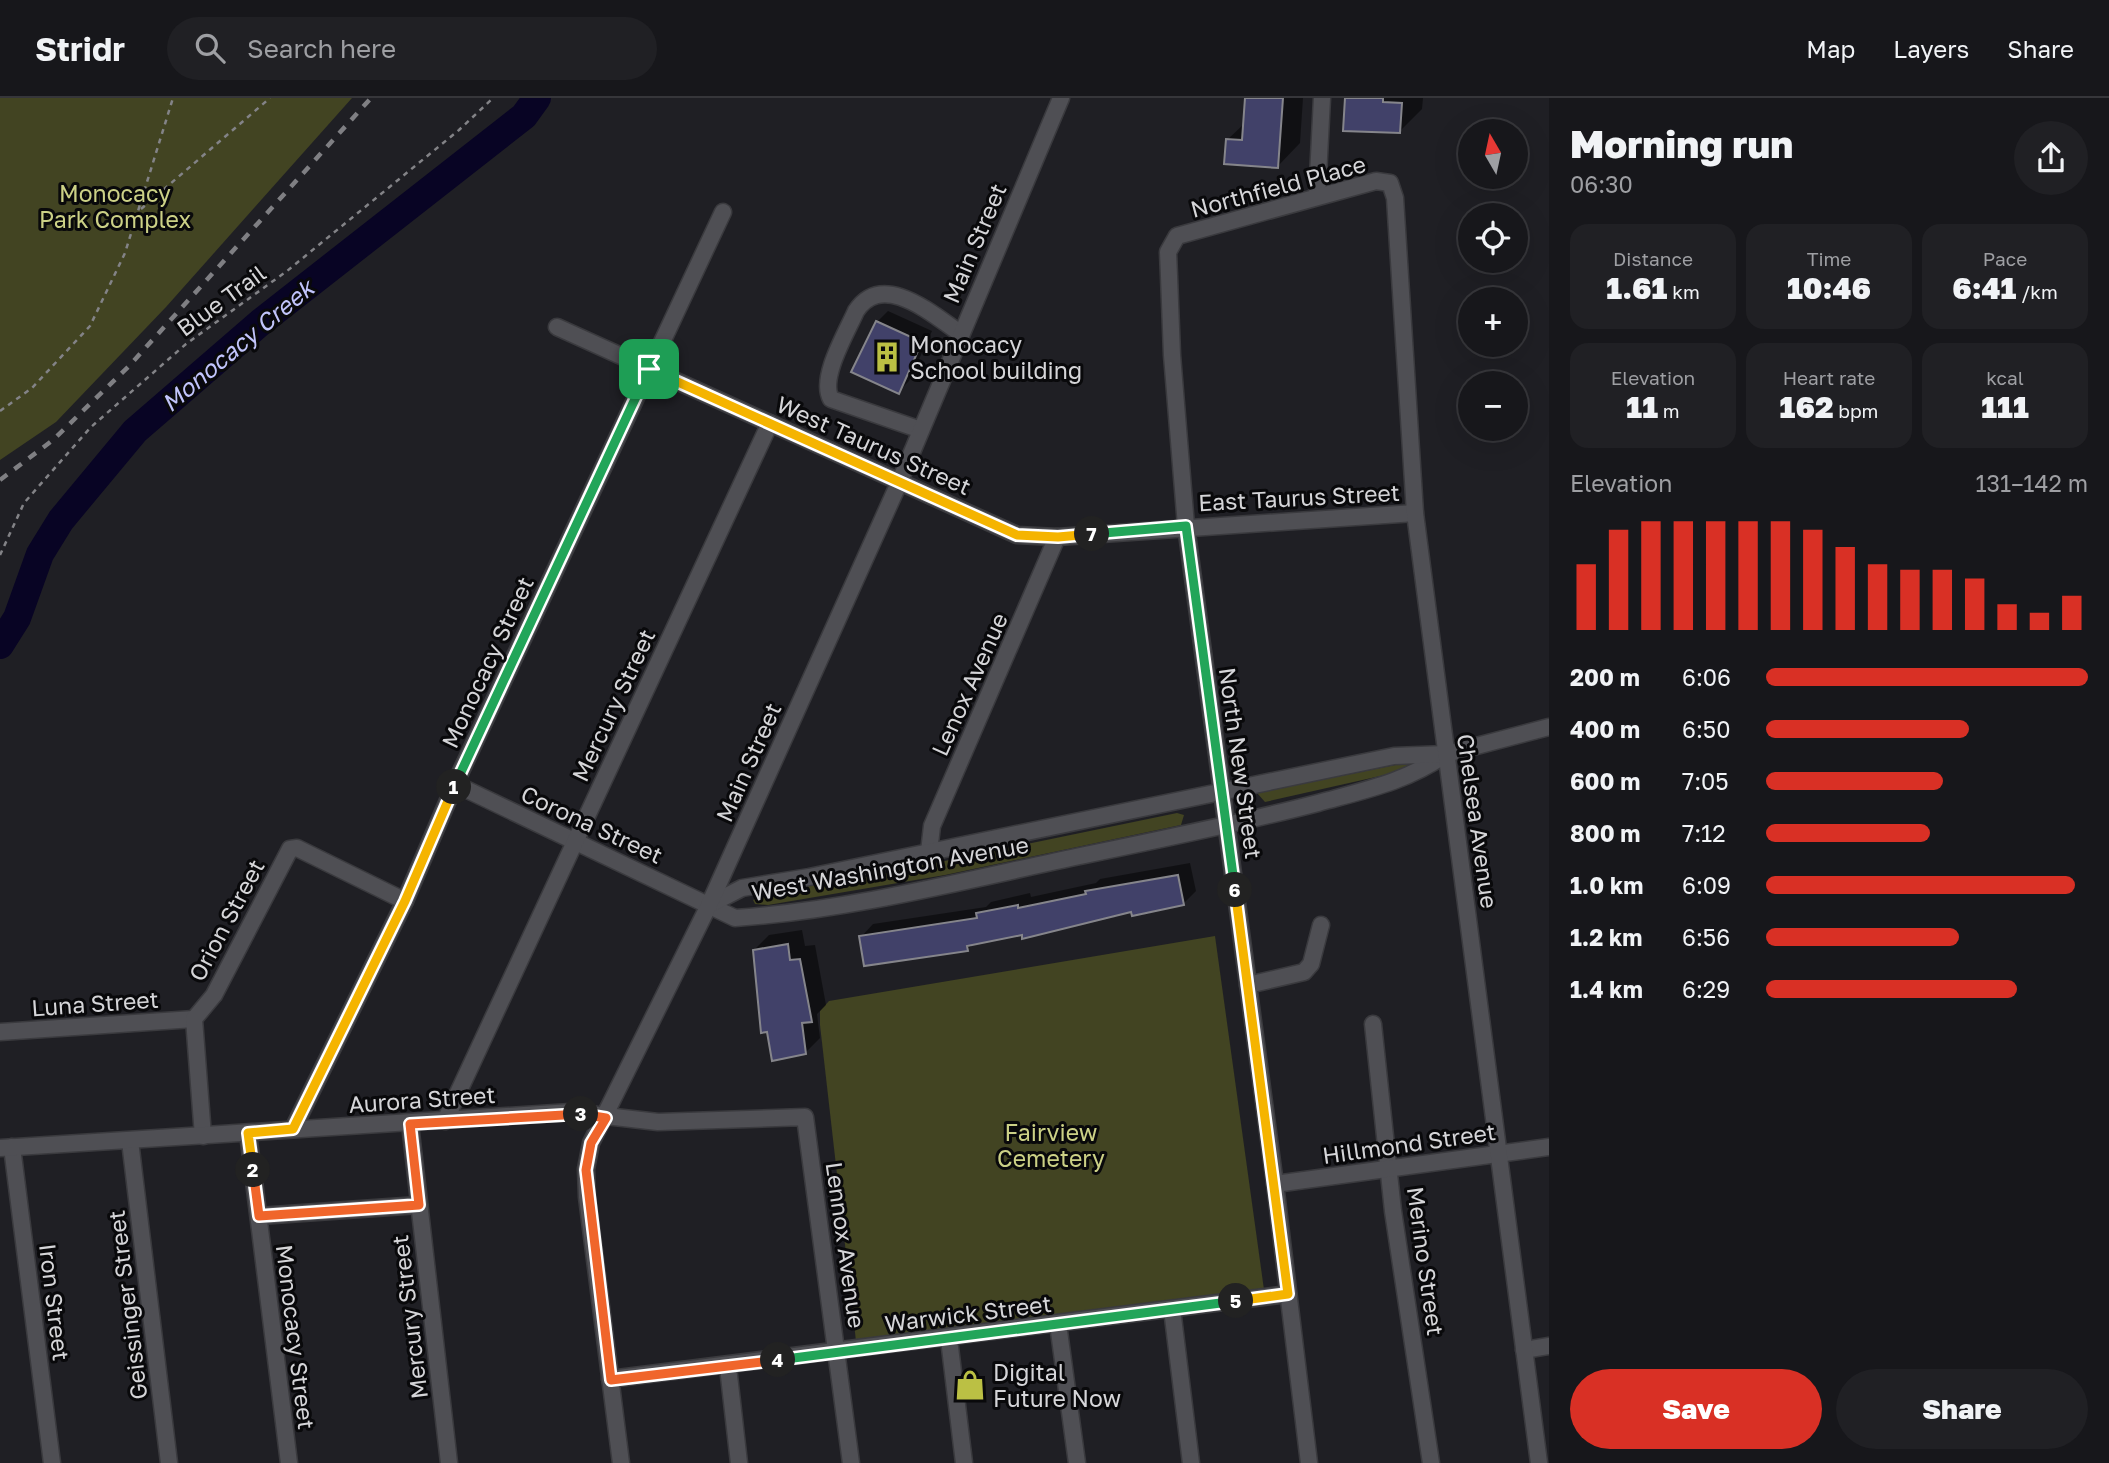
<!DOCTYPE html>
<meta charset="utf-8">
<style>
body{margin:0;font-family:"Golos Text",sans-serif;background:#202024;color:#f1f3f6;height:100vh;display:flex;flex-direction:column;font-size:26px;white-space:nowrap}
*{box-sizing:border-box;margin:0}
p{font-size:23px;color:#9e9fa3}
.icon{flex:none;width:38px;height:38px;fill:none;stroke:currentColor;stroke-width:2;stroke-linecap:round;stroke-linejoin:round}
.map{position:relative;flex:1;overflow:hidden}
.drawer{display:flex;flex-direction:column;background:#17171b;width:560px}
.drawer>*{flex:none}
.needle{width:46px;rotate:351deg}
.buttons{position:absolute;left:1458px;top:21px;display:grid;gap:14px}
.buttons a{display:grid;place-items:center;width:70px;height:70px;border-radius:50%;background:#17171b;box-shadow:0 7px 28px #0002,0 0 0 2px #36363a;font-size:35px}
.pin{position:absolute;display:grid;place-items:center;width:60px;height:60px;color:#fff;margin:-30px;border-radius:14px;box-shadow:0 4px 10px #0006}
.km{position:absolute;width:35px;height:35px;margin:-18px;border-radius:50%;background:#222;color:#fff;font-size:19px;line-height:35px;text-align:center}
.round{display:grid;place-items:center;flex:none;width:74px;height:74px;border-radius:37px;background:#202024}
.head{display:flex;align-items:center;justify-content:space-between;height:119px;padding:0 21px}
h1{font-size:38px;font-weight:800;line-height:52px}
.figures{display:grid;grid-template-columns:repeat(3,1fr);gap:10px;height:119px;padding:7px 21px}
.figures div{display:grid;align-content:center;border-radius:18px;background:#202024;text-align:center}
.figures b{font-size:30px;font-weight:800}
.figures small{font-size:19px;font-weight:400}
.figures p{font-size:19px}
.chart{height:196px;padding:14px 21px}
.chart p{display:flex;justify-content:space-between}
.chart svg{width:100%;height:126px;margin-top:7px;stroke:#d93025;stroke-width:6}
.button{display:flex;gap:14px;margin-top:auto;padding:14px 21px}
.button a{flex:1;height:80px;border-radius:42px;background:#d93025;color:#fff;font-size:28px;font-weight:800;line-height:80px;text-align:center}
.button a+a{background:#202024;color:#f1f3f6}
ul{padding:0 21px;list-style:none;font-size:23px}
li{display:grid;grid-template-columns:112px 84px 1fr;align-items:center;height:52px}
li i{height:18px;border-radius:9px;background:#d93025}
header{display:flex;align-items:center;gap:42px;box-sizing:border-box;height:98px;padding:0 35px;background:#17171b;border-bottom:2px solid #36363a}
header strong{font-size:33px}
nav{display:flex;gap:38px;margin-inline-start:auto;font-size:24px}
.search{width:490px;height:63px;background:#202024;display:flex;align-items:center;gap:18px;box-sizing:border-box;padding:0 24px;border-radius:38px;color:#9e9fa3;font-size:26px}
main{display:flex;flex:1;min-height:0}
.map>svg:first-child{display:block}
.green{fill:#424422}
.shadow{fill:#0007}
.lines{fill:none;stroke-linecap:round;stroke-linejoin:round}
.river{stroke:#080424;stroke-width:28}
.building{fill:#414169;stroke:#85858b;stroke-width:2}
.minor-casing{stroke:#3a3a3e;stroke-width:19}
.path{stroke:#838387;stroke-width:2.5;stroke-dasharray:5 5;stroke-linecap:butt}
.minor{stroke:#4f4f54;stroke-width:16}
.rail{stroke:#7f7f83;stroke-width:4.5;stroke-dasharray:9 9;stroke-linecap:butt}
.split-1-casing{stroke:#fff;stroke-width:14}
.split-2-casing{stroke:#fff;stroke-width:14}
.split-3-casing{stroke:#fff;stroke-width:14}
.split-4-casing{stroke:#fff;stroke-width:14}
.split-5-casing{stroke:#fff;stroke-width:14}
.split-6-casing{stroke:#fff;stroke-width:14}
.split-7-casing{stroke:#fff;stroke-width:14}
.split-8-casing{stroke:#fff;stroke-width:14}
.split-1{stroke:#22a559;stroke-width:9}
.split-2{stroke:#f5b400;stroke-width:9}
.split-3{stroke:#f0652b;stroke-width:9}
.split-4{stroke:#f0652b;stroke-width:9}
.split-5{stroke:#22a559;stroke-width:9}
.split-6{stroke:#f5b400;stroke-width:9}
.split-7{stroke:#22a559;stroke-width:9}
.split-8{stroke:#f5b400;stroke-width:9}
.labels{text-anchor:middle;dominant-baseline:central;stroke-width:6;stroke-linejoin:round;paint-order:stroke}
.street-label{font-size:23px;fill:#d5d5d8;stroke:#09090b}
.park-label{font-size:23px;fill:#ccd186;stroke:#09090b}
.poi-label{font-size:23px;fill:#d5d5d8;stroke:#09090b;text-anchor:start}
.water-label{font-size:24px;font-style:italic;fill:#c1c4fb;stroke:#09090b}
</style>
<header>
<strong>Stridr</strong>
<div class="search"><svg class="icon" aria-label="search" viewBox="0 0 24 24"><circle cx="10" cy="10" r="6"/><path d="M15 15l6 6"/></svg>Search here</div>
<nav><a>Map</a><a>Layers</a><a>Share</a></nav>
</header>
<main>
<div class="map">
<svg width="1549" height="1365" viewBox="0 0 1549 1365">
<rect width="100%" height="100%" fill="#1f1f24"/>
<g class="green">
<path d="M0,0H352L166,209L56,324L0,362Z"/>
<path d="M1410,664L1407,672L1265,704L1257,695Z"/>
<path d="M1177,715L1184,717L1181,727L945,777L768,807L755,806L753,802L766,795L877,777Z"/>
<path d="M1215,838L1265,1199L857,1252L820,927V913L829,903Z"/>
</g>
<g class="shadow">
<path d="M1247,0H1303L1300,45L1278,68L1227,42L1245,25Z"/>
<path d="M1347,0H1423L1422,11L1400,33Z"/>
<path d="M888,213L932,233L909,283L898,294L877,224Z"/>
<path d="M1190,765L1196,793L1183,806L1132,812L1080,823L1074,829L973,846L967,852L916,861L915,857L861,839L873,826L986,809L991,804L1030,795L1031,799L1096,785L1100,781Z"/>
<path d="M802,832L805,848L815,847L826,907L817,916L820,940L805,955L754,852L769,837Z"/>
</g>
<g class="lines">
<path class="river" d="M0,547L17,520L40,456L61,422L135,333L261,224L524,18L537,0"/>
</g>
<g class="building">
<path d="M1245,0H1283L1278,70L1224,66L1226,41L1242,42Z"/>
<path d="M1345,0H1383V4L1402,5L1400,35L1343,33Z"/>
<path d="M876,223L922,244L899,296L851,274Z"/>
<path d="M1178,777L1184,807L1132,818L1131,814L1022,841V837L967,848L968,853L864,868L859,838L977,820L976,815L1018,807V810L1086,796L1085,793Z"/>
<path d="M788,846L790,862L800,861L812,924L802,925L806,956L772,963L767,934L761,935L753,852Z"/>
</g>
<g class="lines">
<g class="minor-casing">
<g id="minor">
<path d="M1317,98L1322,0"/>
<path d="M557,229L1017,437L1057,439L1415,415"/>
<path d="M921,332L831,301C819,280 847,234 856,213C883,172 933,217 960,235"/>
<path d="M455,686L735,820C852,812 970,781 1085,757C1163,741 1241,725 1318,705C1365,692 1406,684 1446,656"/>
<path d="M929,754L932,728L1057,439"/>
<path d="M709,807L742,790L809,779L1394,658L1446,656L1549,629"/>
<path d="M1248,887L1304,874L1311,866L1321,827"/>
<path d="M1373,926L1393,1113L1431,1365"/>
<path d="M0,934L194,921"/>
<path d="M445,1023L770,325"/>
<path d="M410,1026L449,1365"/>
<path d="M293,1031L405,803L455,686L723,114"/>
<path d="M248,1035L289,1365"/>
<path d="M203,1038L194,921L214,897L290,751L297,750L405,803"/>
<path d="M130,1043L169,1365"/>
<path d="M12,1049L52,1365"/>
<path d="M0,1050L571,1014L658,1024L805,1019L851,1365"/>
<path d="M1275,1086L1549,1049"/>
<path d="M259,1118L419,1107"/>
<path d="M1172,1211L1191,1365"/>
<path d="M1058,1226L1077,1365"/>
<path d="M949,1241L964,1365"/>
<path d="M1524,1252L1549,1248"/>
<path d="M728,1269L739,1365"/>
<path d="M610,1281L1288,1196"/>
<path d="M621,1365L587,1099L586,1071L591,1045L709,807L899,385L1061,0"/>
<path d="M1309,1365L1275,1086L1186,428L1172,257L1169,178L1168,154L1177,138L1376,83L1390,85L1395,100L1415,415L1539,1365"/>
</g>
</g>
<g class="path">
<path d="M141,111L270,0"/>
<path d="M0,313L32,290L90,228L125,155L173,0"/>
<path d="M0,457L24,405L91,329L186,246L287,173L459,32L493,0"/>
</g>
<use href="#minor" class="minor"/>
<path class="rail" d="M0,382L53,342L129,268L371,0"/>
</g>
<g class="lines">
<g class="split-1-casing">
<path id="split-1" d="M454,689L649,271"/>
</g>
<g class="split-2-casing">
<path id="split-2" d="M253,1072L248,1035L293,1031L405,803L454,689"/>
</g>
<g class="split-3-casing">
<path id="split-3" d="M253,1072L259,1118L419,1107L410,1026L581,1016"/>
</g>
<g class="split-4-casing">
<path id="split-4" d="M581,1016L606,1020L591,1045L586,1072L611,1282L778,1262"/>
</g>
<g class="split-5-casing">
<path id="split-5" d="M778,1262L1236,1203"/>
</g>
<g class="split-6-casing">
<path id="split-6" d="M1235,792L1288,1196L1236,1203"/>
</g>
<g class="split-7-casing">
<path id="split-7" d="M1092,436L1186,428L1235,792"/>
</g>
<g class="split-8-casing">
<path id="split-8" d="M649,271L1017,437L1058,439L1092,436"/>
</g>
<use href="#split-1" class="split-1"/>
<use href="#split-2" class="split-2"/>
<use href="#split-3" class="split-3"/>
<use href="#split-4" class="split-4"/>
<use href="#split-5" class="split-5"/>
<use href="#split-6" class="split-6"/>
<use href="#split-7" class="split-7"/>
<use href="#split-8" class="split-8"/>
</g>
<defs>
<g id="building-bare" transform="scale(2.415)"><path d="M-4-6H4V6H1V3H-1V6H-4ZM-2.5-4.3h1.7v1.8h-1.7ZM.8-4.3h1.7v1.8H.8ZM-2.5-1h1.7V.8h-1.7ZM.8-1h1.7V.8H.8Z" fill="#bbc044" stroke="#09090b" stroke-width="2.5" paint-order="stroke"/></g>
<g id="shop-bare" transform="scale(2.415)"><path d="M-5-2.5h2.3a2.7 3.5 0 0 1 5.4 0H5L5.5 6h-11ZM-1.5-2.5h3a1.5 2.3 0 0 0-3 0Z" fill="#bbc044" stroke="#09090b" stroke-width="2.5" paint-order="stroke"/></g>
</defs>
<g fill-rule="evenodd">
<use href="#building-bare" x="887" y="259"/>
<use href="#shop-bare" x="970" y="1287"/>
</g>
<g class="labels">
<g class="street-label">
<text transform="translate(1278 88) rotate(-15)">Northfield Place</text>
<text transform="translate(974 145) rotate(-67)">Main Street</text>
<text transform="translate(221 202) rotate(-36)">Blue Trail</text>
<text transform="translate(874 347) rotate(24)">West Taurus Street</text>
<text transform="translate(1299 399) rotate(-3)">East Taurus Street</text>
<text transform="translate(487 564) rotate(-65)">Monocacy Street</text>
<text transform="translate(969 586) rotate(-66)">Lenox Avenue</text>
<text transform="translate(613 607) rotate(-65)">Mercury Street</text>
<text transform="translate(748 664) rotate(-66)">Main Street</text>
<text transform="translate(1241 665) rotate(82)">North New Street</text>
<text transform="translate(1478 723) rotate(82)">Chelsea Avenue</text>
<text transform="translate(592 726) rotate(25)">Corona Street</text>
<text transform="translate(890 770) rotate(-10)">West Washington Avenue</text>
<text transform="translate(226 822) rotate(-62)">Orion Street</text>
<text transform="translate(95 905) rotate(-4)">Luna Street</text>
<text transform="translate(422 1001) rotate(-4)">Aurora Street</text>
<text transform="translate(1409 1045) rotate(-8)">Hillmond Street</text>
<text transform="translate(846 1147) rotate(82)">Lennox Avenue</text>
<text transform="translate(1426 1163) rotate(82)">Merino Street</text>
<text transform="translate(55 1204) rotate(83)">Iron Street</text>
<text transform="translate(127 1207) rotate(-97)">Geissinger Street</text>
<text transform="translate(968 1215) rotate(-7)">Warwick Street</text>
<text transform="translate(409 1219) rotate(-97)">Mercury Street</text>
<text transform="translate(296 1239) rotate(83)">Monocacy Street</text>
</g>
<g class="park-label">
<text x="115" y="95">Monocacy<tspan x="115" dy="26">Park Complex</tspan></text>
<text x="1051" y="1034">Fairview<tspan x="1051" dy="26">Cemetery</tspan></text>
</g>
<g class="poi-label">
<text x="910" y="246">Monocacy<tspan x="910" dy="26">School building</tspan></text>
<text x="993" y="1274">Digital<tspan x="993" dy="26">Future Now</tspan></text>
</g>
<g class="water-label">
<text transform="translate(237 247) rotate(-40)">Monocacy Creek</text>
</g>
</g>
</svg>
<div class="buttons">
<a><svg class="needle" viewBox="-14 -14 28 28"><path d="M0-13l5 13h-10z" fill="#e53935"/><path d="M0 13l5-13h-10z" fill="#9e9fa3"/></svg></a>
<a><svg class="icon" aria-label="locate" viewBox="0 0 24 24"><circle cx="12" cy="12" r="6"/><path d="M12 2v4M12 18v4M2 12h4M18 12h4"/></svg></a>
<a>+</a>
<a>−</a>
</div>
<div class="pin" style="left:649px;top:271px;background:#1e9e55"><svg class="icon" aria-label="arrive" viewBox="0 0 24 24"><path d="M6 21V4h12l-3 4 3 4H6"/></svg></div>
<b class="km" style="left:454px;top:689px">1</b>
<b class="km" style="left:253px;top:1072px">2</b>
<b class="km" style="left:581px;top:1016px">3</b>
<b class="km" style="left:778px;top:1262px">4</b>
<b class="km" style="left:1236px;top:1203px">5</b>
<b class="km" style="left:1235px;top:792px">6</b>
<b class="km" style="left:1092px;top:436px">7</b>
</div>
<section class="drawer">
<div class="head"><div><h1>Morning run</h1><p>06:30</p></div><a class="round"><svg class="icon" aria-label="share" viewBox="0 0 24 24"><path d="M12 15V3M7 8l5-5 5 5M5 13v7h14v-7"/></svg></a></div>
<div class="figures">
<div><p>Distance</p><b>1.61<small> km</small></b></div>
<div><p>Time</p><b>10:46</b></div>
<div><p>Pace</p><b>6:41<small> /km</small></b></div>
</div>
<div class="figures">
<div><p>Elevation</p><b>11<small> m</small></b></div>
<div><p>Heart rate</p><b>162<small> bpm</small></b></div>
<div><p>kcal</p><b>111</b></div>
</div>
<div class="chart"><p><span>Elevation</span>131–142 m</p>
<svg viewBox="0 0 160 44" preserveAspectRatio="none"><path d="M5 44V21M15 44V9M25 44V6M35 44V6M45 44V6M55 44V6M65 44V6M75 44V9M85 44V15M95 44V21M105 44V23M115 44V23M125 44V26M135 44V35M145 44V38M155 44V32"/></svg>
</div>
<ul>
<li><b>200 m</b>6:06<i style="width:100%"></i></li>
<li><b>400 m</b>6:50<i style="width:63%"></i></li>
<li><b>600 m</b>7:05<i style="width:55%"></i></li>
<li><b>800 m</b>7:12<i style="width:51%"></i></li>
<li><b>1.0 km</b>6:09<i style="width:96%"></i></li>
<li><b>1.2 km</b>6:56<i style="width:60%"></i></li>
<li><b>1.4 km</b>6:29<i style="width:78%"></i></li>
</ul>
<div class="button"><a>Save</a><a>Share</a></div>
</section>
</main>
